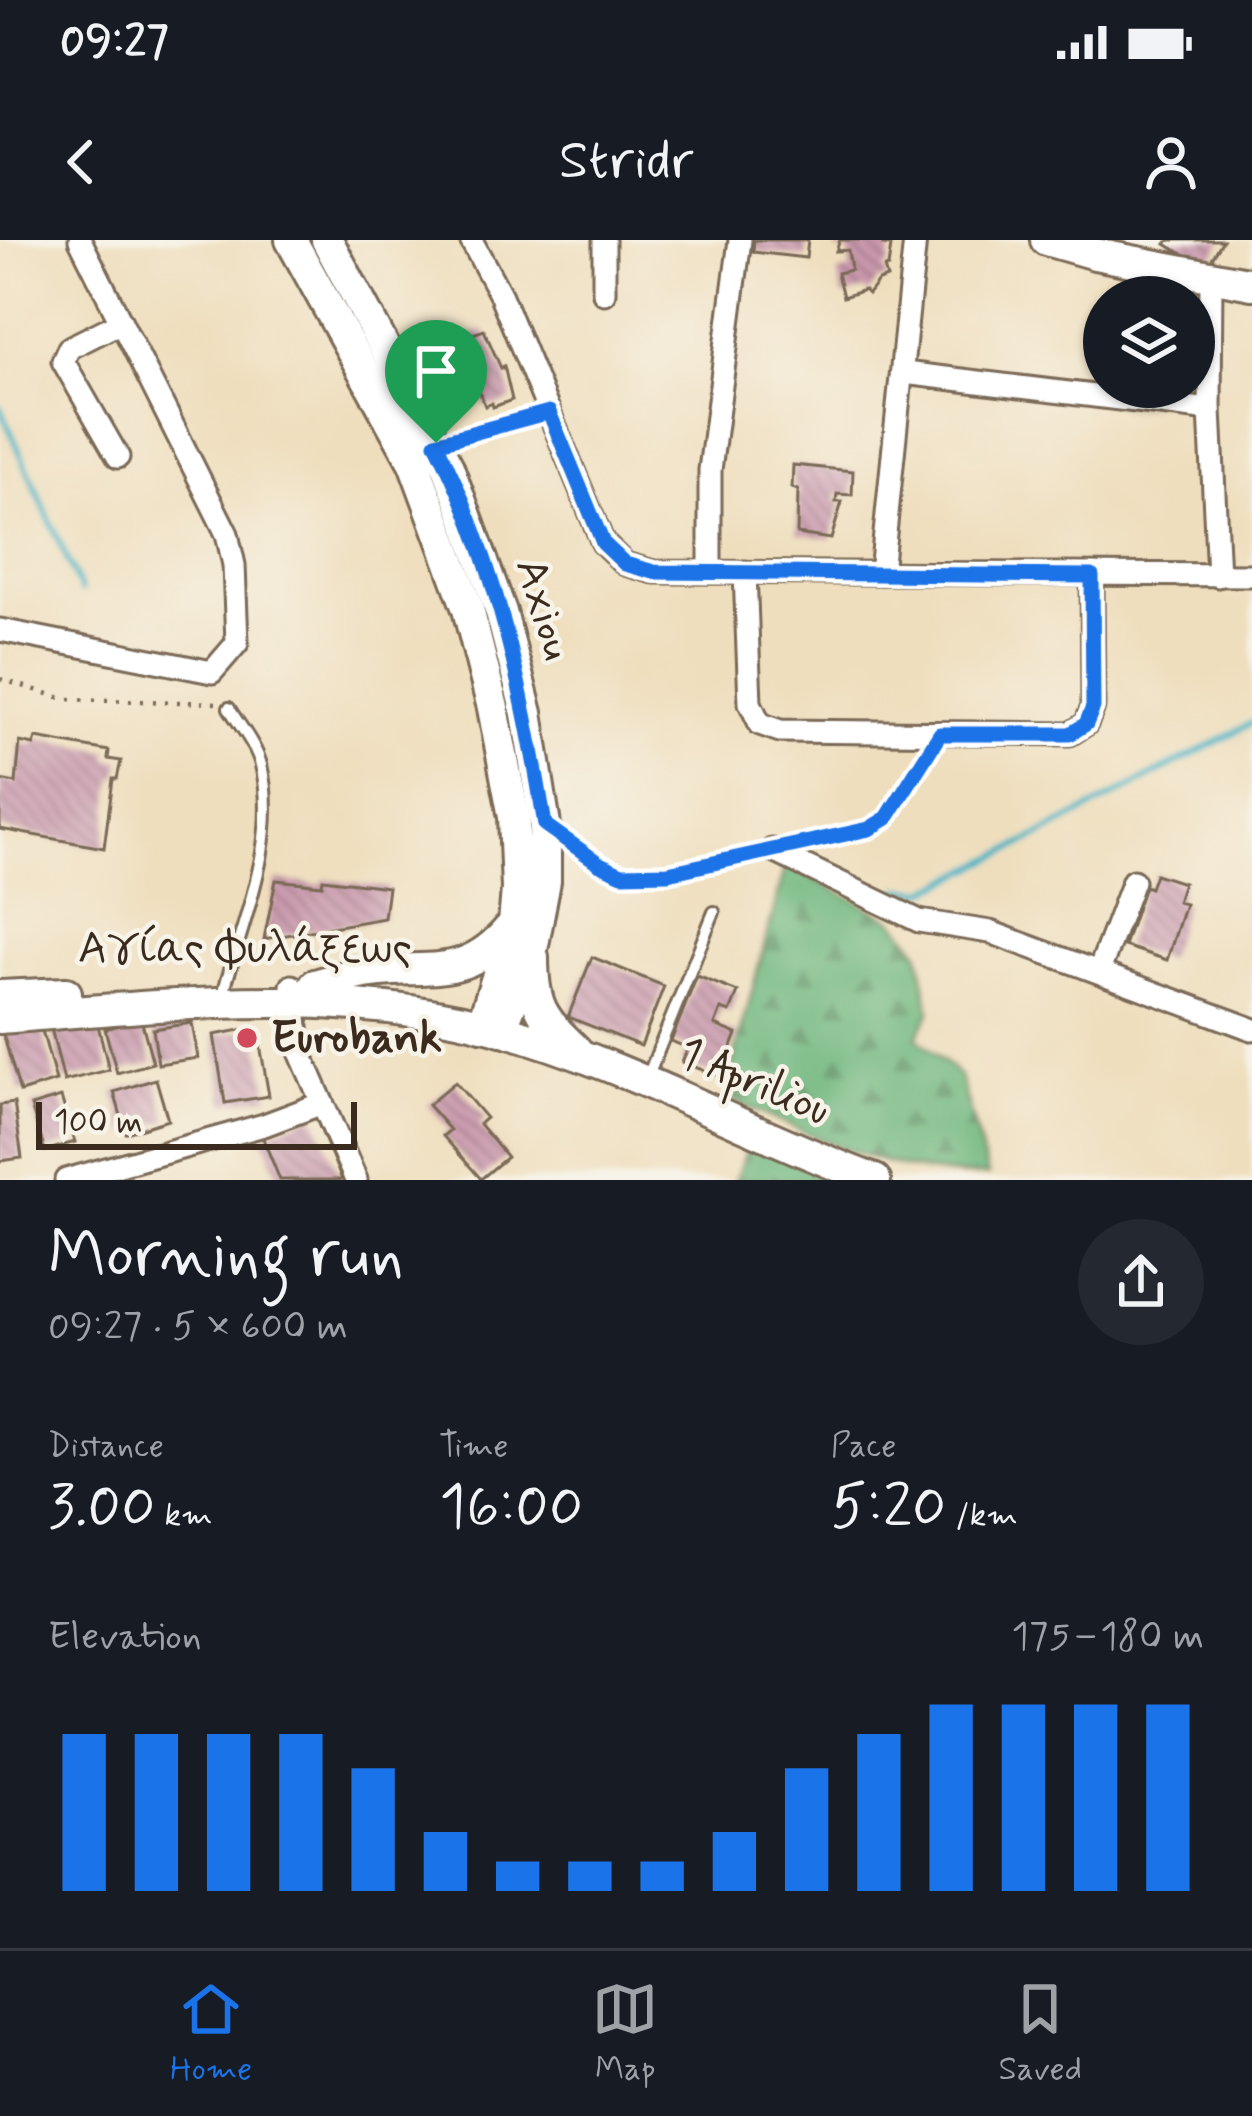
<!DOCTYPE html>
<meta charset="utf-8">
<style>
body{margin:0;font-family:Mynerve,sans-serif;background:#242831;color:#f1f3f6;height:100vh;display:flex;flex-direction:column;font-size:45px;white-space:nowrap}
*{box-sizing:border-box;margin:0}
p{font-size:39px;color:#9ea1a6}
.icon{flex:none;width:66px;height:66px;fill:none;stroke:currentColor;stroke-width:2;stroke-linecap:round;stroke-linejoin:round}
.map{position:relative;height:940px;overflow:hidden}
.panel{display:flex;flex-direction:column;background:#171b24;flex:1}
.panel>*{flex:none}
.tools{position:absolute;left:1083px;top:36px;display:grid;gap:24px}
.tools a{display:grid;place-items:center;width:132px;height:132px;border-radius:50%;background:#171b24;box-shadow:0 3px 9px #0004;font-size:60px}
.scale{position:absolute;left:36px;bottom:30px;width:321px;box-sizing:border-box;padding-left:12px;border:6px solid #3b2a1e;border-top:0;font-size:33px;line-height:42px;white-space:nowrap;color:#3b2a1e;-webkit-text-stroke:9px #f7f3e8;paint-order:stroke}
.pin{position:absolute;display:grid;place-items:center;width:102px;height:102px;color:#fff;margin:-123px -51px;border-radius:50% 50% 50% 0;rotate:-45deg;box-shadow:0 0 12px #0007}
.pin .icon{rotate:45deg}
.round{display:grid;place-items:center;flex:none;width:126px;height:126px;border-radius:63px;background:#242831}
.overview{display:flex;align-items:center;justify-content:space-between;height:204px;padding:0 48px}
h1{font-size:66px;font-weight:600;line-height:90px}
.figures{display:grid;grid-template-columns:repeat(3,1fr);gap:18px;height:204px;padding:12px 48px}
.figures div{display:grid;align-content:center}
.figures b{font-size:60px;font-weight:600}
.figures small{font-size:33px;font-weight:400}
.figures p{font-size:33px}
.chart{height:336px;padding:24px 48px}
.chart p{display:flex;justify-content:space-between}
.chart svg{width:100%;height:216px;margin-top:12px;stroke:#1a73e8;stroke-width:6}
.status{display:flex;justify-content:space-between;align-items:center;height:84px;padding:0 60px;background:#171b24;direction:ltr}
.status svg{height:33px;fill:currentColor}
header{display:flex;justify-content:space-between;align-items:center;height:156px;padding:0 48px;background:#171b24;font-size:54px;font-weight:600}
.dock{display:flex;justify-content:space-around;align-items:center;height:168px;border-top:3px solid #363941;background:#171b24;font-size:33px;color:#9ea1a6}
.dock a{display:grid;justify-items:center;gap:6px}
.dock .selected{color:#1a73e8}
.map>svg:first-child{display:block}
.forest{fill:url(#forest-firs);stroke:#54704d;stroke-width:3}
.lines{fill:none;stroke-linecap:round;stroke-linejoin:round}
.stream{stroke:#47b3c4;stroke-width:6}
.building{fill:url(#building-back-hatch)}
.lane-casing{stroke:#7a6956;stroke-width:16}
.street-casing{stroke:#7a6956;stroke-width:27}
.secondary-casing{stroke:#7a6956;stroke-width:36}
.path{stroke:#7a6956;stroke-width:4.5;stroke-dasharray:3 9;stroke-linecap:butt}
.lane{stroke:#fff;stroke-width:10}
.street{stroke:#fff;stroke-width:21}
.secondary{stroke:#fff;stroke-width:30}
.route-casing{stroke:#fff;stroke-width:24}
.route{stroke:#1a73e8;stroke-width:15}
.poi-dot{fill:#d1495b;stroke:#f7f3e8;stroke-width:4.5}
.labels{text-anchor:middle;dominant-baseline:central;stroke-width:9;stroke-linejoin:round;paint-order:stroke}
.street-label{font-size:45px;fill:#3b2a1e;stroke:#f7f3e8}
.poi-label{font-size:45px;font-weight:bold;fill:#3b2a1e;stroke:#f7f3e8;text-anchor:start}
</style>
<div class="status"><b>09:27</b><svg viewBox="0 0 49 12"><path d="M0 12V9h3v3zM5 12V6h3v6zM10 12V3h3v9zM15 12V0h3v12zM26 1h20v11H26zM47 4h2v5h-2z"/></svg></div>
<header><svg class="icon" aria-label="back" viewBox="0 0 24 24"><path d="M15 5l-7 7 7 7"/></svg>Stridr<svg class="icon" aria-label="person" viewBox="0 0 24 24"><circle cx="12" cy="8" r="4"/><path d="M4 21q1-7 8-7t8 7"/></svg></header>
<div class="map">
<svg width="1252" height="940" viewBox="0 0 1252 940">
<defs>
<pattern id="forest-firs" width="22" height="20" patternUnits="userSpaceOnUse" patternTransform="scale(3)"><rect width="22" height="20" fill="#6db67c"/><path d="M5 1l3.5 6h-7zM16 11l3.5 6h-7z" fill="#5b9465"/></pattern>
<pattern id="building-back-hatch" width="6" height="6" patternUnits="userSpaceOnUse" patternTransform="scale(3)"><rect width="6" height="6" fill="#c897ac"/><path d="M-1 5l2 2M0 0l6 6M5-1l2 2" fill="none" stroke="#a47b8b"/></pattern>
</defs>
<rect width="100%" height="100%" fill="#f7f3e8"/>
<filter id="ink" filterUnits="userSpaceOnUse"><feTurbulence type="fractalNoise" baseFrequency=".00833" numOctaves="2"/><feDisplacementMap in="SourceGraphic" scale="24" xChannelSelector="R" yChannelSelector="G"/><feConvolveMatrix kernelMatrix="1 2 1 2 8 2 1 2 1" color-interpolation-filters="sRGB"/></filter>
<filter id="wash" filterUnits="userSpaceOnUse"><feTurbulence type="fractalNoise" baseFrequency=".004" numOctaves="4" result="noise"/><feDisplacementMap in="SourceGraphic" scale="48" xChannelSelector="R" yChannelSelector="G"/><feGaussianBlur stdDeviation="2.7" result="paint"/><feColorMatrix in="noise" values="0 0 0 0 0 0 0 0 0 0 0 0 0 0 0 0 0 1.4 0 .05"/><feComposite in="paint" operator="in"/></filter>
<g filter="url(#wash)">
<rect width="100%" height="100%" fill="#efdebd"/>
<g class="forest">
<path d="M786,625L894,680L919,711L930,772L917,797L960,837L988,935C897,940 813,895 731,860L736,848L727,844Z"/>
<path d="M750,902L834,940H735Z"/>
</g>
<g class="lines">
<g class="stream">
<path d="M0,167L81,351"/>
<path d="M900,649L926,651L1037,597L1252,483"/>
</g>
</g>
<g id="blocks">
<g class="building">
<path d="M754,0H808L806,18L753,12Z"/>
<path d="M840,0H885L883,5L891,6L888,27L884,28L887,38L878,41L868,54L864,50L843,57L837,33L851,30L848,10L836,11Z"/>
<path d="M1169,0H1223L1206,28L1166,4Z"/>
<path d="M484,90L501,128L504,126L512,160L493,167L492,163L485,166L479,151L469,155L456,119L465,116L462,107L470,104L467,96Z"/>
<path d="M793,225L853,231L852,255L837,254L836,262H842L831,299L797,294L798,250L792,248Z"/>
<path d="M36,498L109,511L108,519L121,521L117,539H113L104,608L0,589V540L16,543L20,502L34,505Z"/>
<path d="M1155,634L1183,643L1177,662L1185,664L1167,720L1124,706L1144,646L1150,648Z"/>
<path d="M323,639L388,647L384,678L264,699L276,640L322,645Z"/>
<path d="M592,717L664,746L641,806L568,777Z"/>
<path d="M697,736L738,752L730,772L721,769L715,785L737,794L727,819L722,816L715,835L682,822L688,808L671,801Z"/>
<path d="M95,773L109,830L64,841L50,784Z"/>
<path d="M38,776L56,841L20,852L1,787Z"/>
<path d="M141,779L153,823L117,833L105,789Z"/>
<path d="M192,783L198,818L158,824L153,789Z"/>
<path d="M257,787L269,856L225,863L214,795Z"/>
<path d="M156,839L168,880L126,893L114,852Z"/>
<path d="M455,842L486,878L479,884L507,917L481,939L443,896L450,890L428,865Z"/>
<path d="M61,857L75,902L45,911L31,866Z"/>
<path d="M14,863L22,918L0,921V865Z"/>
<path d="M314,874L342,940H280L262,896Z"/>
</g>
</g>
</g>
<g filter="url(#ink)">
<use href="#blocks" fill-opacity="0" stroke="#7a6956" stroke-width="3"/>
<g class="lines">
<g class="lane-casing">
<g id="lane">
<path d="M549,588L622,635L668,633L869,589L887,578L940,494"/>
<path d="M225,747C244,678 279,598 261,525C256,505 239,485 229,468"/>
<path d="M646,841L714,672"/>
</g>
</g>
<g class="street-casing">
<g id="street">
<path d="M471,0L501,56L603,303L625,324L654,332L1252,335"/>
<path d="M1211,38L1210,170L1218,336"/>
<path d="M604,53V0"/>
<path d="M904,133L1210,170"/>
<path d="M118,217L63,121L69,108L121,82"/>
<path d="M710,331V230L740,0"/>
<path d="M745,332L750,463L760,484L780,491L1070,494L1086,484L1093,467L1092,336"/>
<path d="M881,333L915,0"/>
<path d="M0,390L212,432L237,403L234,325L227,294L80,0"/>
<path d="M772,610L919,681L990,692L1252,789"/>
<path d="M1099,731L1133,641"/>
<path d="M292,746L300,812L356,940"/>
<path d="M66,940L264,885L320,864"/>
</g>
</g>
<g class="secondary-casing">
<g id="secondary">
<path d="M291,0L414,223L468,369L493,468L514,577L517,649L514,684L482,785"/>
<path d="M327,0L448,227L501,372L527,473L545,585V641L533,705L501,790"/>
<path d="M1046,0L1095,14L1252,44"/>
<path d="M533,717C533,766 541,777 576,810"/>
<path d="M315,745C336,739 358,733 380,731C437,726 468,737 509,689"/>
<path d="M0,756L66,753"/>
<path d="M0,778C159,766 327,746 484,785C620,819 744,892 875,940"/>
</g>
</g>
<g class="path">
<path d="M459,197L529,178"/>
<path d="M0,439L65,459L218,463"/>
</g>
<use href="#lane" class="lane"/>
<use href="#street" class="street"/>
<use href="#secondary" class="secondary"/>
</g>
</g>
<g class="lines" filter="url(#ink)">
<g class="route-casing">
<path id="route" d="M549,172L603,303L625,324L654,332L1092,336L1093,467L1086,484L1070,494H940L887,578L869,589L668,633L622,634L600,624L545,585C524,455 497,322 436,203Z"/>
</g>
<use href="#route" class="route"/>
</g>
<circle class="poi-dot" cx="247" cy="798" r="12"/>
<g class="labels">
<g class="street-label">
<text transform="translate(543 369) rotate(73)">Axiou</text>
<text x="245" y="709">Αγίας Φυλάξεως</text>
<text transform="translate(754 842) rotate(23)">1 Apriliou</text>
</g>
<g class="poi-label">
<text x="271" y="798">Eurobank</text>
</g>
</g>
</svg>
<div class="tools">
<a><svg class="icon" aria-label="layers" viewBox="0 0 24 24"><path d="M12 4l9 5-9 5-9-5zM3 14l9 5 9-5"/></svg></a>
</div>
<div class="scale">100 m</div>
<div class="pin" style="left:436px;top:203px;background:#1e9e55"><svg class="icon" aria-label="arrive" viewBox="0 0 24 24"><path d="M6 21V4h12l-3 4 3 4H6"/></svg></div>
</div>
<section class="panel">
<div class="overview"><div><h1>Morning run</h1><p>09:27 · 5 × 600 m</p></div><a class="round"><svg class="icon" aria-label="share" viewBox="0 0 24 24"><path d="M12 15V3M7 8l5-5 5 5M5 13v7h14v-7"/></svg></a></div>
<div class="figures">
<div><p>Distance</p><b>3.00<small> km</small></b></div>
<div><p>Time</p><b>16:00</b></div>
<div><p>Pace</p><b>5:20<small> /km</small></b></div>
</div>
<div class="chart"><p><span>Elevation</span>175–180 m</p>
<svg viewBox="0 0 160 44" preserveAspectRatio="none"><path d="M5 44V12M15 44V12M25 44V12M35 44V12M45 44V19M55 44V32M65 44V38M75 44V38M85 44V38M95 44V32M105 44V19M115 44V12M125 44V6M135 44V6M145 44V6M155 44V6"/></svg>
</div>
</section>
<nav class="dock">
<a class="selected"><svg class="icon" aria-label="home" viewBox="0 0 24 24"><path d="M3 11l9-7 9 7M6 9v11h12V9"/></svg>Home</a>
<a><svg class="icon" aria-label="map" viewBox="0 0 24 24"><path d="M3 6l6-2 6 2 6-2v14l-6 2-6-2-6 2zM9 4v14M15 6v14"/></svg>Map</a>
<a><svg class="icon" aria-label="saved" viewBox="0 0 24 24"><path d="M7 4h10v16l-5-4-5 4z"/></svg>Saved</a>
</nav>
